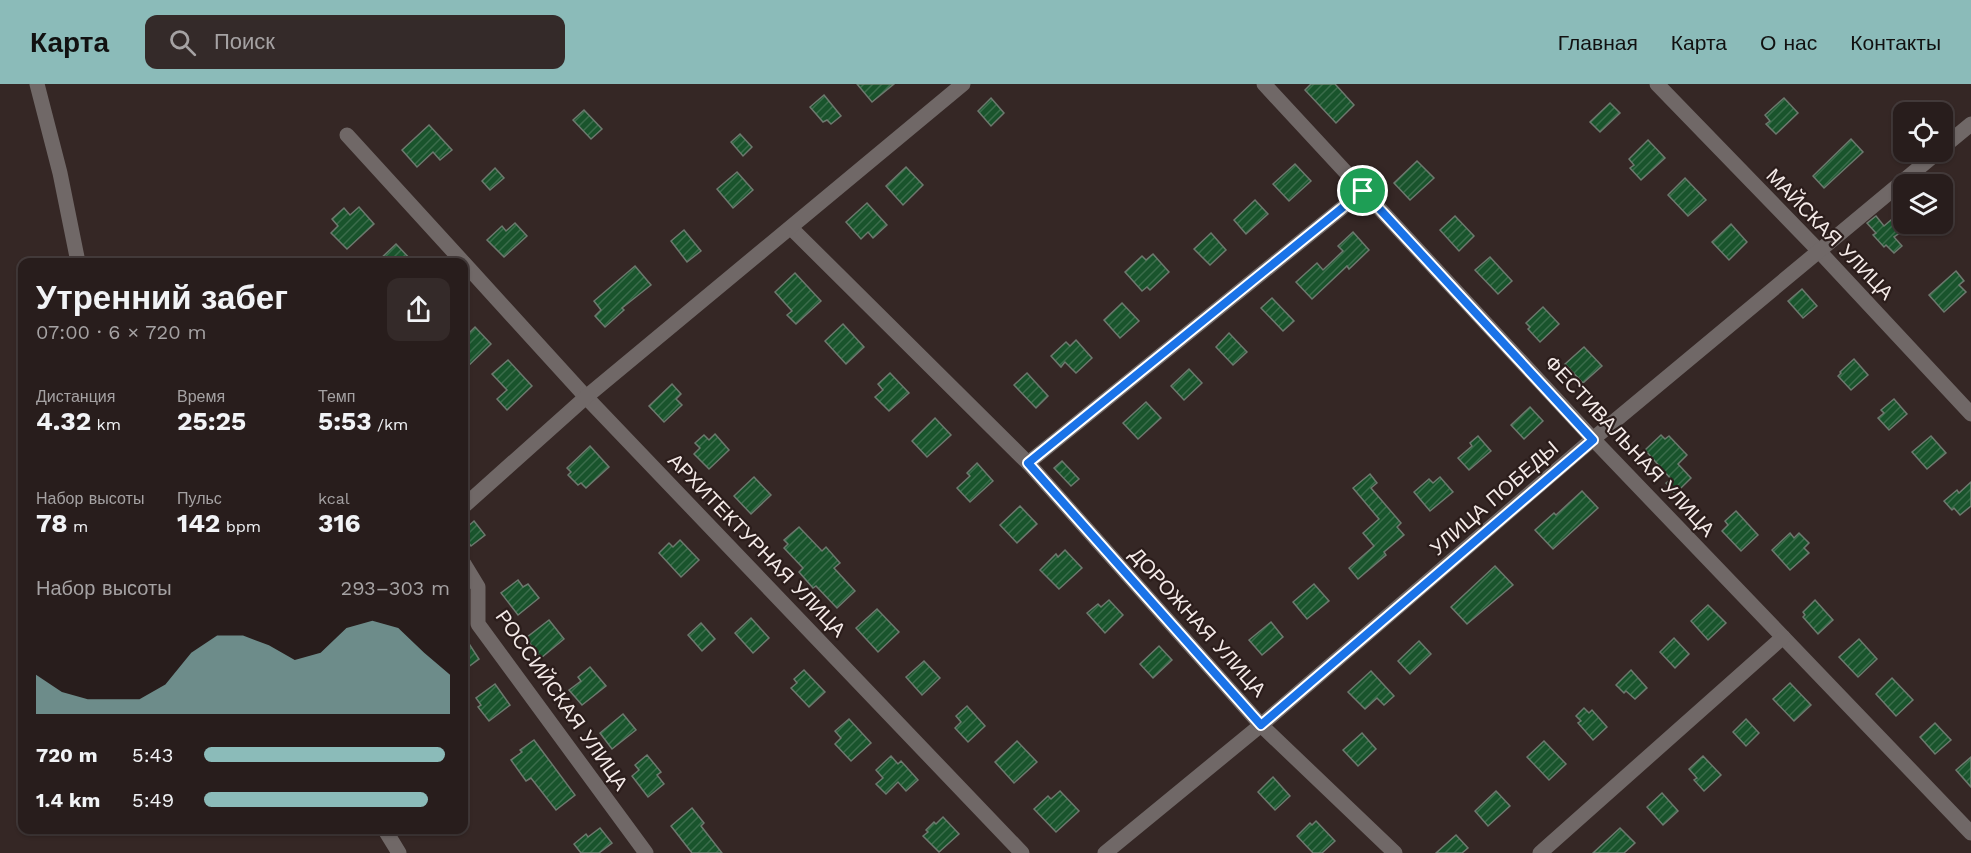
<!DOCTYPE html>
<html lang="ru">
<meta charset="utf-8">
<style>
body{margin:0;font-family:"Work Sans",sans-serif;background:#342a29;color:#f1f3f6;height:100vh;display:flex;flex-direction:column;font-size:22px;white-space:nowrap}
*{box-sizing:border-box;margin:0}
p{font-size:20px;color:#a5a2a3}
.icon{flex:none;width:33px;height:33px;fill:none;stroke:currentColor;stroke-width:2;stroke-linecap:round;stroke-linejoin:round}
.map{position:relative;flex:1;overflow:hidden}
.drawer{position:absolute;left:18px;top:174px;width:450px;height:576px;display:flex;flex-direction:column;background:#281d1c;border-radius:12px;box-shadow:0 2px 4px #0004,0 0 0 2px #443b3b}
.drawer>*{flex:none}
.tools{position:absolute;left:1893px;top:18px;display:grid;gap:12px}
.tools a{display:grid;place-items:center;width:60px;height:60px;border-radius:12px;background:#281d1c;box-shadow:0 2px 4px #0004,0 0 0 2px #443b3b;font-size:30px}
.pin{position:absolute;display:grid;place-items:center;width:51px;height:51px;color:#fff;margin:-26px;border:3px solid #fff;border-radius:50%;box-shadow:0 2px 6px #0007}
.round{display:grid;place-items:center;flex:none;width:63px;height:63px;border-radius:12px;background:#342a29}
.head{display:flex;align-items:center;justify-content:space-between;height:102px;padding:0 18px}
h1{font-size:33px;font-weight:700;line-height:45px}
.figures{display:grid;grid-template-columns:repeat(3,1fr);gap:9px;height:102px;padding:6px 18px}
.figures div{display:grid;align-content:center}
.figures b{font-size:26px;font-weight:700}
.figures small{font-size:16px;font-weight:400}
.figures p{font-size:16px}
.chart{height:168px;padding:12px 18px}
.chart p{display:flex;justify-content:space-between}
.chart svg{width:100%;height:108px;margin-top:6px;fill:#8bbbb9;opacity:.7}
ul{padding:0 18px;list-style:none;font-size:20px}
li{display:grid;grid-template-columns:96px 72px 1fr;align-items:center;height:45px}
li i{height:15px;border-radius:8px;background:#8bbbb9}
header{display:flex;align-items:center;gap:36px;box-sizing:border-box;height:84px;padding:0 30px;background:#8bbbb9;color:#111}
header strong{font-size:28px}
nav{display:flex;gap:33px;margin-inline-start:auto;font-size:21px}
.search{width:420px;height:54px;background:#342a29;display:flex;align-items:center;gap:15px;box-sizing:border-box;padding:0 21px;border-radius:12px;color:#a5a2a3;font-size:22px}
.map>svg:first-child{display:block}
.building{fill:url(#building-hatch);stroke:#6c796e;stroke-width:1.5}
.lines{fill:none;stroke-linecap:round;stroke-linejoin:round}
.minor{stroke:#706867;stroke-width:15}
.route-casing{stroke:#fff;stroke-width:12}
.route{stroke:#1a73e8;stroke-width:8}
.labels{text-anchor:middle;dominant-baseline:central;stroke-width:4.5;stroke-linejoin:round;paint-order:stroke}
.street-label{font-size:20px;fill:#f4eae8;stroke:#2b1d1b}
</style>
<header>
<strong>Карта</strong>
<div class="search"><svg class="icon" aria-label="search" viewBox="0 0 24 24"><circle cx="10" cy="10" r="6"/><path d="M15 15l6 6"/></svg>Поиск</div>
<nav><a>Главная</a><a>Карта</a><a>О нас</a><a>Контакты</a></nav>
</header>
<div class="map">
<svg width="1971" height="769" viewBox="0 0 1971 769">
<defs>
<pattern id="building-hatch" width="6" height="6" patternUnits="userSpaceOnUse" patternTransform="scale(1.5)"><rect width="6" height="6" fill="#19542c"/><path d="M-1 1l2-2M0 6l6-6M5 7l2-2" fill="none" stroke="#3b6d4b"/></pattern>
</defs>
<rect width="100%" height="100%" fill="#352725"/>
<g class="building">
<path d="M857,0H894L872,18Z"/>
<path d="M1311,0H1335L1354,21L1336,39L1305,6Z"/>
<path d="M824,11L841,32L831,40L827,36L823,38L810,23Z"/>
<path d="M991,14L1004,29L991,42L978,27Z"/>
<path d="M1784,14L1798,29L1776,50L1766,40L1770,37L1765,31Z"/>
<path d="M1610,19L1620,29L1600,48L1590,38Z"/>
<path d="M584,26L602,45L591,55L573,36Z"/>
<path d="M429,41L452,66L440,76L433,68L417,83L402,66Z"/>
<path d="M740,50L752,63L743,72L731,58Z"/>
<path d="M1851,55L1863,68L1824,104L1813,92Z"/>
<path d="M1648,56L1665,74L1641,96L1630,84L1634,81L1629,75Z"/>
<path d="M1417,77L1434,94L1410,116L1394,99Z"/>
<path d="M1295,80L1311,97L1289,117L1273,100Z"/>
<path d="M906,83L923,101L903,121L886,102Z"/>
<path d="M495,84L504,94L490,106L482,97Z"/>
<path d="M737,88L753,106L733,124L717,105Z"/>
<path d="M1685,94L1706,116L1688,132L1668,111Z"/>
<path d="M1255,116L1268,130L1246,150L1234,136Z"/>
<path d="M867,119L887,141L873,154L868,148L861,155L846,138Z"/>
<path d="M359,123L374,140L347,165L331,149L338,142L332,135L344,124L350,131Z"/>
<path d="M1455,132L1474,152L1459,167L1440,146Z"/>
<path d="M1876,132L1884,142L1891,136L1901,148L1894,153L1902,162L1894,169L1886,161L1884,163L1873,151L1876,149L1867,139Z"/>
<path d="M515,139L527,152L504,173L487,156L502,142L506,147Z"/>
<path d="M1731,140L1747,158L1729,176L1712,158Z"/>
<path d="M684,146L701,167L687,178L671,157Z"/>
<path d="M1353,148L1369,166L1349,185L1347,182L1312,215L1296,198L1317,179L1323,186L1343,167L1338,162Z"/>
<path d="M1211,149L1226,166L1210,181L1194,165Z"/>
<path d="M396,160L413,178H377Z"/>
<path d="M1153,170L1169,188L1150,206L1147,203L1142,207L1125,188L1142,172L1146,176Z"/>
<path d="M1490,173L1512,197L1498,210L1475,186Z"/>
<path d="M635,182L651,201L622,224L624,226L605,243L595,232L601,226L594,217Z"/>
<path d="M1956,187L1964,197L1959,201L1966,208L1944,228L1929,211Z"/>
<path d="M795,189L821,217L796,240L787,231L792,227L775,208Z"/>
<path d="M1802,205L1817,222L1803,234L1788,217Z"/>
<path d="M1272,214L1294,237L1283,247L1261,224Z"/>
<path d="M1122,219L1139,237L1120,254L1104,236Z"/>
<path d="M1543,223L1559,240L1540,258L1528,245L1530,243L1526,239Z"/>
<path d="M843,240L864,263L846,280L825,257Z"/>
<path d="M475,243L491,260L464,286V254Z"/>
<path d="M1229,249L1247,268L1233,281L1216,263Z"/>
<path d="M1076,256L1092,274L1076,289L1065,278L1061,283L1051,272L1066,258L1070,262Z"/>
<path d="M1584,263L1602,282L1583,299L1565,280Z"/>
<path d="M1854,275L1868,291L1851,306L1838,292L1841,289L1840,288Z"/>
<path d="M508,276L532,302L507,326L497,315L507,306L492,290Z"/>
<path d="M1189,285L1202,299L1184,316L1171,302Z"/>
<path d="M890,289L909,309L889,327L875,313L883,306L878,300Z"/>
<path d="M1027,289L1048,312L1036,324L1014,301Z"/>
<path d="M672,300L681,310L676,315L682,321L664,338L649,322Z"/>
<path d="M1894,315L1907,330L1889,346L1878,334L1884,329L1881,326Z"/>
<path d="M1146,318L1161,334L1138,355L1123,339Z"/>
<path d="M1530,323L1543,337L1524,355L1511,341Z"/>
<path d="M935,334L951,351L927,373L912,357Z"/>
<path d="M715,350L729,366L709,385L694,370L700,364L695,359L704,351L709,356Z"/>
<path d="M1661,351L1665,355L1669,352L1687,371L1678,380L1691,394L1675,410L1666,399L1671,395L1645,366Z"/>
<path d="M1478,352L1491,367L1469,386L1458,374L1472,362L1470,359Z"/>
<path d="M1931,352L1946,369L1927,385L1912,368Z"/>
<path d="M590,362L609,383L586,404L581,399L578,401L568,391L571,388L567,384Z"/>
<path d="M1062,377L1079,395L1071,402L1054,384Z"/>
<path d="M977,379L993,397L970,418L957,404L970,392L967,389Z"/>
<path d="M1370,390L1377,399L1371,404L1401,439L1397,443L1404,451L1384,468L1386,471L1358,495L1349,484L1374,462L1363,449L1379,435L1353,404Z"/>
<path d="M754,393L771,411L751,430L734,412Z"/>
<path d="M1440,393L1453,408L1430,427L1414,408L1429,395L1433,399Z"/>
<path d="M1971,398V422L1960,431L1954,424L1952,426L1944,417L1957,406L1959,409Z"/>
<path d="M1582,407L1598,424L1553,465L1535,446L1554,429L1556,431Z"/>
<path d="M1020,422L1037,440L1017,459L1000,441Z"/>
<path d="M1736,427L1758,451L1741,467L1722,447L1728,441L1725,437Z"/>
<path d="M474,437L485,451L471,462L464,452V446Z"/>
<path d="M799,443L822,467L826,463L840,479L834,484L855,507L837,524L816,502L813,504L799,488L803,484L784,464L788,460L784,456Z"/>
<path d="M1790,449L1794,454L1799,449L1809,459L1804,464L1809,469L1790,486L1772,466Z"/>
<path d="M680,456L699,476L681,493L659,469L669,459L673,463Z"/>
<path d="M1065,466L1082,484L1059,505L1040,486L1056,470L1058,473Z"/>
<path d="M1495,482L1513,501L1467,540L1451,523Z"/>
<path d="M518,496L523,503L528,500L539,514L518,531L501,509Z"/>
<path d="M1314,500L1329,517L1307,535L1293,518Z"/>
<path d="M1109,516L1123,531L1105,549L1087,529L1098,520L1101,523Z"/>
<path d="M1815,516L1833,536L1818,550L1803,533L1805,531L1803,528Z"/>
<path d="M1708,521L1726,539L1708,556L1691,537Z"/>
<path d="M877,525L899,548L878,568L856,544Z"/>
<path d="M751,534L769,554L753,569L735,549Z"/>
<path d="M549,536L564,555L541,574L526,554Z"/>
<path d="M1271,538L1283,553L1262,571L1249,556Z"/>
<path d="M701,539L715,555L702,567L688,551Z"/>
<path d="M464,552L479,575L464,586Z"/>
<path d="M1674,554L1689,570L1675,584L1660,568Z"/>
<path d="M1859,555L1877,575L1858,593L1839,573Z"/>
<path d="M1419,557L1431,570L1410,590L1398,577Z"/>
<path d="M1159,562L1172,576L1153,594L1140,580Z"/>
<path d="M924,577L940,594L922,611L906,593Z"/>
<path d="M590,583L606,602L582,621L569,606L581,597L578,593Z"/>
<path d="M804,586L825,608L809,623L791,604L797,599L794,595Z"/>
<path d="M1631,586L1647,604L1635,615L1626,607L1624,609L1616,601Z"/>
<path d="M1371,587L1394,612L1384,621L1377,614L1365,625L1348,608Z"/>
<path d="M1892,594L1913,616L1896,632L1876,610Z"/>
<path d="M1790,599L1811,621L1794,637L1773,615Z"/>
<path d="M495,600L510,621L489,637L478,623L481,621L476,614Z"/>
<path d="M967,622L985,642L968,658L955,644L961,638L956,632Z"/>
<path d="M1584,624L1589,629L1592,626L1607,643L1593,656L1578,639L1581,637L1576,632Z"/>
<path d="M623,630L636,646L612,665L600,649Z"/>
<path d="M849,635L871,659L851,677L835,660L841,654L835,647Z"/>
<path d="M1746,635L1759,649L1746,662L1733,648Z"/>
<path d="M1935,639L1951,656L1935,670L1920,653Z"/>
<path d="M1362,649L1376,665L1358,682L1343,666Z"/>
<path d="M534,656L575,711L556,726L531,694L526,697L511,676L522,668L520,666Z"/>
<path d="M1017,657L1037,678L1014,699L995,678Z"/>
<path d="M1544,657L1566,680L1549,696L1527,673Z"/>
<path d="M647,671L661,688L657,691L664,700L648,713L632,692L639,686L635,681Z"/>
<path d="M891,672L898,680L901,677L918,696L906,707L898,698L886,710L876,700L883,694L876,686Z"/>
<path d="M1703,672L1721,691L1704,707L1694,696L1697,694L1689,685Z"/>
<path d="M1971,673V703L1956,686Z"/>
<path d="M1273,693L1290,712L1275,726L1258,708Z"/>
<path d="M1060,707L1079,727L1056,748L1034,725L1048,712L1051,715Z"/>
<path d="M1496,707L1510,722L1488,742L1475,727Z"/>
<path d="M1662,709L1678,727L1663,741L1647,723Z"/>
<path d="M692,724L704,739L701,742L722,769H692L671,742Z"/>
<path d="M943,733L959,750L939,768L923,752L928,748L926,746L934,738L936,740Z"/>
<path d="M1316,737L1335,757L1322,769H1313L1297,752L1310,739L1312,741Z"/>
<path d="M600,744L612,759L599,769H581L574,760L586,750L588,753Z"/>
<path d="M1620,744L1635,759L1624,769H1593Z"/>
<path d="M1456,751L1468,764L1462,769H1436Z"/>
</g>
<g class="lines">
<g class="minor">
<path d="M37,0L60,89L78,178"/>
<path d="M1264,0L1593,355L1971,749"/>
<path d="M1657,0L1819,167L1971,330"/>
<path d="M347,51L463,178"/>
<path d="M1942,64L1971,40"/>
<path d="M791,144L1028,379L1261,641L1395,769"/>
<path d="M464,179L586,313L1022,769"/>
<path d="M1028,379L1363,107"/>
<path d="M464,422L586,313L963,0"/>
<path d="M464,480L478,503V540L646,769"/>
<path d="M385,746L399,769"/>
<path d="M1105,769L1261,641L1593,355L1938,68"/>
<path d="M1540,769L1783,553"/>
</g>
</g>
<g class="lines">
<g class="route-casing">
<path id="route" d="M1363,107L1593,356L1261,641L1028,379Z"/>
</g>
<use href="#route" class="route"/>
</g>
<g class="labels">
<g class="street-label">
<text transform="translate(1830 150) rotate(46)">МАЙСКАЯ УЛИЦА</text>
<text transform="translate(1630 362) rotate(47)">ФЕСТИВАЛЬНАЯ УЛИЦА</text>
<text transform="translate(1494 414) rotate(-41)">УЛИЦА ПОБЕДЫ</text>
<text transform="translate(757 461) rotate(46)">АРХИТЕКТУРНАЯ УЛИЦА</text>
<text transform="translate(1198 538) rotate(48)">ДОРОЖНАЯ УЛИЦА</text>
<text transform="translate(562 616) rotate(55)">РОССИЙСКАЯ УЛИЦА</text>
</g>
</g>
</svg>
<div class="tools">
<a><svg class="icon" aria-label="locate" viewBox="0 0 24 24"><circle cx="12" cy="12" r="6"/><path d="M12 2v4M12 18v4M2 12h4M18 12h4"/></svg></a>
<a><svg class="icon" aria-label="layers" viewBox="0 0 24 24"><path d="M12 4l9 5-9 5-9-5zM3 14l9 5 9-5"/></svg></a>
</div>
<div class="pin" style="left:1363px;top:107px;background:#1e9e55"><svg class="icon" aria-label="arrive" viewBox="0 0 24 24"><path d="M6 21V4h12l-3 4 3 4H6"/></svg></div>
<section class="drawer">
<div class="head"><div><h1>Утренний забег</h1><p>07:00 · 6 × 720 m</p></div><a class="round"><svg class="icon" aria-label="share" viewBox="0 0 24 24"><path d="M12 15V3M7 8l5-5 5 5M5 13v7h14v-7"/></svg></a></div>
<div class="figures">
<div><p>Дистанция</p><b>4.32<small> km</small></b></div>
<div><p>Время</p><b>25:25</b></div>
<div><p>Темп</p><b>5:53<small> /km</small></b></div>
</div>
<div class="figures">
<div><p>Набор высоты</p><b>78<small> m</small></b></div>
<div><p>Пульс</p><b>142<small> bpm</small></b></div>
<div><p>kcal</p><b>316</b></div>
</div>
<div class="chart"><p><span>Набор высоты</span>293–303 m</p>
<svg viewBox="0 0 160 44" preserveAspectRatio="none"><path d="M0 44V28L10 35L20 38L30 38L40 38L50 32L60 19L70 12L80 12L90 16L100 22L110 19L120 9L130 6L140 9L150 19L160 28V44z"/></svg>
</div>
<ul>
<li><b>720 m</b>5:43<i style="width:98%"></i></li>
<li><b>1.4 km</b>5:49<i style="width:91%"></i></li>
</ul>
</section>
</div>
